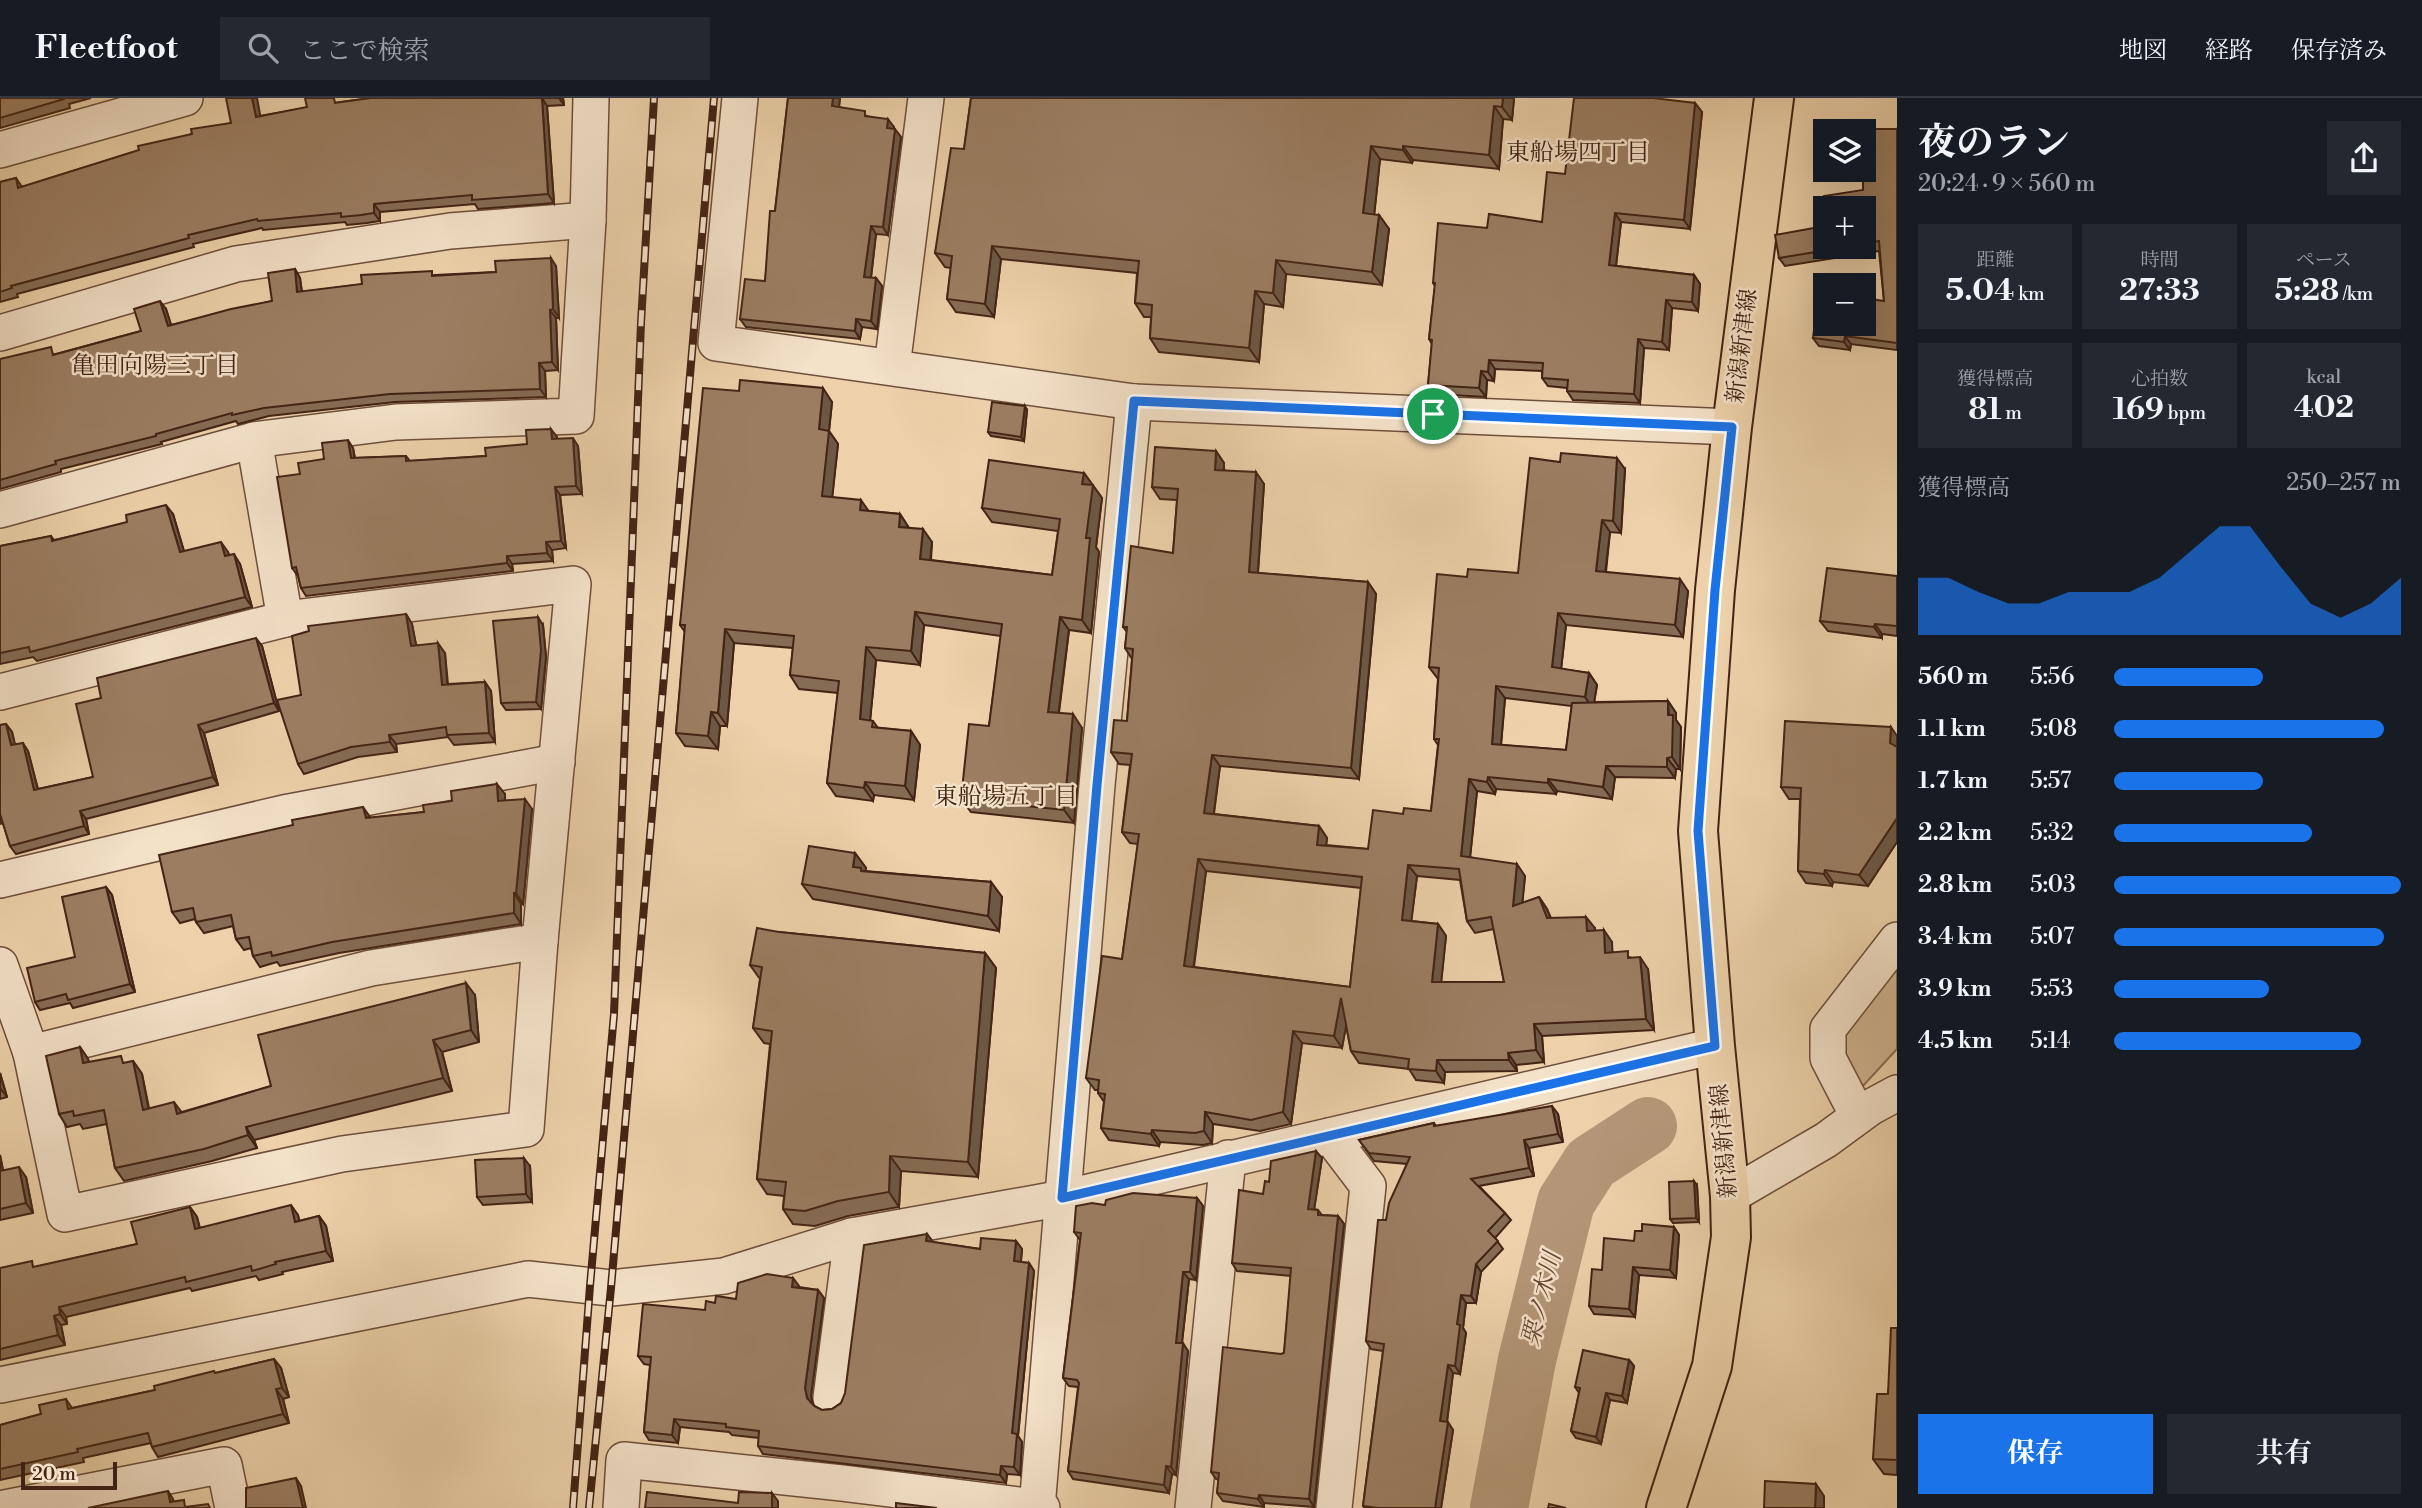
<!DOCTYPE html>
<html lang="ja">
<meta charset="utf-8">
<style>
body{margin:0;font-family:"Libre Bodoni","Noto Serif JP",serif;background:#242831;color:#f1f3f6;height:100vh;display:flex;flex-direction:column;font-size:26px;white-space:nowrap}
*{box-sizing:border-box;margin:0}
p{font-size:23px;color:#9ea1a6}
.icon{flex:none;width:38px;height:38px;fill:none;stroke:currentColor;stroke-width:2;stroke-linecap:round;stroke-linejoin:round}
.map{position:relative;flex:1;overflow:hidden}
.side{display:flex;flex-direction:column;background:#171b24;width:525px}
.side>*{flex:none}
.buttons{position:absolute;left:1813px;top:21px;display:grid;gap:14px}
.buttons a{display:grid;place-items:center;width:63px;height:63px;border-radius:0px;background:#171b24;box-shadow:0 7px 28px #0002;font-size:35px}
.scale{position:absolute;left:21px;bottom:18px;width:96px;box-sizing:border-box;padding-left:7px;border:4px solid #432415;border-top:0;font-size:19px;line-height:24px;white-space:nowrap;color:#432415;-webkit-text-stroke:5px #f3e1c8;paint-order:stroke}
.pin{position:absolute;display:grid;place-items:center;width:60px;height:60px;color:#fff;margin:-30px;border:4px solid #fff;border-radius:50%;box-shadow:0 2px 7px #0007}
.round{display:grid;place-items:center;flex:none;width:74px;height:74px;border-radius:0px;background:#242831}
.headline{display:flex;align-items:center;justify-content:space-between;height:119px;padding:0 21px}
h1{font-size:38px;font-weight:700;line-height:52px}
.metrics{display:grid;grid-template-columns:repeat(3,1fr);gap:10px;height:119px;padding:7px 21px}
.metrics div{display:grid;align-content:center;border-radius:0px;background:#242831;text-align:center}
.metrics b{font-size:30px;font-weight:700}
.metrics small{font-size:19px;font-weight:400}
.metrics p{font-size:19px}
.chart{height:196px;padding:14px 21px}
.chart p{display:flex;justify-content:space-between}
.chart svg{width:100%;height:126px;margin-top:7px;fill:#1a73e8;opacity:.7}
.primary-button{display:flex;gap:14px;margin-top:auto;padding:14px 21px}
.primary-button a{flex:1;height:80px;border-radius:0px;background:#1a73e8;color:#fff;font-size:28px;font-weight:700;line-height:80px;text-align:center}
.primary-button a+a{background:#242831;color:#f1f3f6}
ul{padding:0 21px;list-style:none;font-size:23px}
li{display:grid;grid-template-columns:112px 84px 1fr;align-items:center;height:52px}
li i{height:18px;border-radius:9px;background:#1a73e8}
header{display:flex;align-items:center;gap:42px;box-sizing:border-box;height:98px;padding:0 35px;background:#171b24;border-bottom:2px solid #363941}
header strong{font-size:33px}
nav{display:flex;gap:38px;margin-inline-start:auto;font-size:24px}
.search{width:490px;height:63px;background:#242831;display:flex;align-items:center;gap:18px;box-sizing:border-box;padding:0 24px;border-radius:0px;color:#9ea1a6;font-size:26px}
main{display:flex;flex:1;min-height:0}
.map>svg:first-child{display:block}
.green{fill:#cfb491;stroke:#896c53;stroke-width:2}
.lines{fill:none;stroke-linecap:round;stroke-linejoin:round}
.river{stroke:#b39677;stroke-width:58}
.minor-casing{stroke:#6d4f3a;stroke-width:38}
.major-casing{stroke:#432415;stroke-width:42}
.minor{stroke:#f3e1c8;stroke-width:35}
.major{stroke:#ecd1aa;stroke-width:38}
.rail-casing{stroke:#432415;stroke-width:8}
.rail{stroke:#f3e1c8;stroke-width:5;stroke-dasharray:16;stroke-linecap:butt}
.wall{fill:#856c54;stroke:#432415;stroke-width:2;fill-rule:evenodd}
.shaded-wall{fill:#6c5845;stroke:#432415;stroke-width:2}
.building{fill:#9b7e62;stroke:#432415;stroke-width:2;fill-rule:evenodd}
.route-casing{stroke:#fff;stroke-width:14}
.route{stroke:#1a73e8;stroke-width:9}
.labels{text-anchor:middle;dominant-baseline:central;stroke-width:5;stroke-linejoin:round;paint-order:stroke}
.street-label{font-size:23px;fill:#432415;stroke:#f3e1c8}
.neighbourhood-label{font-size:24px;fill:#432415;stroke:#f3e1c8}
.water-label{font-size:24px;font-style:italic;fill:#654632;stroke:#f3e1c8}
</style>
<header>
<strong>Fleetfoot</strong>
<div class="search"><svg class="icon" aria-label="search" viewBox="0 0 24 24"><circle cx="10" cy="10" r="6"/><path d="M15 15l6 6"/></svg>ここで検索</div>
<nav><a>地図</a><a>経路</a><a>保存済み</a></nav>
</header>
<main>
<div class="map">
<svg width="1897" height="1410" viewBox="0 0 1897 1410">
<rect width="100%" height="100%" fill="#ecd1aa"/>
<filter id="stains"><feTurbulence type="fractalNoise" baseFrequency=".00286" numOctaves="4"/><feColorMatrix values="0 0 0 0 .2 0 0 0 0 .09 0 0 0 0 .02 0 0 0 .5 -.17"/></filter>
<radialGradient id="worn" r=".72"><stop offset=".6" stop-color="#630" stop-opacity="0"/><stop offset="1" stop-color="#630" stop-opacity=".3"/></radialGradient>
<path class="green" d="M1897,862V951L1862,989L1840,961L1843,926Z"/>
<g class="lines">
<path class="river" d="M1499,1410L1527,1262L1566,1104L1591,1065L1648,1028"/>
<g class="minor-casing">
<g id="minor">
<path d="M740,0L716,245L1134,304L1732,329"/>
<path d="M0,52L185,0"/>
<path d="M0,235L236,166L450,133L588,122"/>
<path d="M892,269L926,0"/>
<path d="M254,342L285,521"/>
<path d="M0,412L254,342L396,324L576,318L588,122L591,0"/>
<path d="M0,594L285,521L573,486L540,843L526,1031L342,1056L65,1116L31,955L0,867"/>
<path d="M0,782L284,715L557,664"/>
<path d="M31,955L371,870L540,843"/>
<path d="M1858,1018L1828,960V931L1897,842"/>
<path d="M1330,1038L1368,1088L1334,1410"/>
<path d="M1730,1098L1826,1042L1871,1009L1897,995"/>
<path d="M0,1287L528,1181L611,1190L724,1178L852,1138L1063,1100L1715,948"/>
<path d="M831,1300L852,1138"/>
<path d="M5,1410L224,1367L233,1410"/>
<path d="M621,1410L624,1362L842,1385L1042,1410"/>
<path d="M1037,1410L1097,687L1134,304"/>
<path d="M1193,1410L1228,1060"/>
</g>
</g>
<g class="major-casing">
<path id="major" d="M1666,1410L1712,1268L1731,1139L1730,1098L1715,948L1698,733L1715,492L1732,329L1774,0"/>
</g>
<use href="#minor" class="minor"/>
<use href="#major" class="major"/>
<g class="rail-casing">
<g id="rail">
<path d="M573,1410L590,1188L614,916L641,225L654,0"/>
<path d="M589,1410L611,1190L714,0"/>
</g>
</g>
<use href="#rail" class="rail"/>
</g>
<g class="wall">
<path d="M0,0H91L69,6L70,10L0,30Z"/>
<path d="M371,0H563L564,7L547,8L554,105L478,111L475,106L380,114V123L367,125L347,127L345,124L263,132L262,130L193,146L194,149L17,196L18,199L0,204V84L16,80L22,89L192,36L231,25L260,18L340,4Z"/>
<path d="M788,0H840L839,9L870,19L894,29V31L901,39L888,137L876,136L871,180H876L882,188L877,231L862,229L860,241L746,229L740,221L765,183L775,113Z"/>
<path d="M971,0H1514L1512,22L1503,21L1499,71L1413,62L1412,65L1380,61L1374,117H1379L1389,131L1382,187L1286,176L1283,209L1264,206L1259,264L1159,254L1150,240L1151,219H1144L1135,205L1137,175L1001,161L994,219L956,214L947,201L951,170L945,169L935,155L964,51Z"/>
<path d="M1695,5L1702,14L1690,131L1621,124L1616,168L1694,177L1700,186L1698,213L1672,210L1669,252L1644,250L1640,305L1573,302L1567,293V290L1548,288L1542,280V273L1495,271L1494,283L1487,282L1486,299L1434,296L1428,287L1432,246L1429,241L1435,188L1433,185L1487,130L1542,124L1565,76Z"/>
<path d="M1897,31V252L1851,246L1850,252L1819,248L1813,240L1884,203L1879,153L1785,168L1779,160L1825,149H1864L1863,92Z"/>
<path d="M556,168L559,220H556L558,272L545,273L546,299L395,304L269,318L238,326L236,323L161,344L162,346L61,371V374L0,391V261L56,256L141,233L166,211L171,227L272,203L295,171L300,180L302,194L435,177L496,174Z"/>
<path d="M739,293L832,304L829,333L838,346L832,399L869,413L900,416L909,430L932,444L931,462L1052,477L1058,433L992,424L982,410L1084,375L1102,400L1096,449L1099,454L1091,535L1069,532L1059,615L1082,630L1074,725L971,714L961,701L989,628L1001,538L924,527L920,567L876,562L870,622L873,623L878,630L911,633L920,647L914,702L874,697L873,703L836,698L827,685L838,595L799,591L790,577L793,550L734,545L727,628H720L718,651L685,648L676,635L685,534L680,527Z"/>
<path d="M1027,312L1024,343L991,338L988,334Z"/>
<path d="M557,339V341L578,348L582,396L560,397L566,450L552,452L553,463L512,466L513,473L306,498L301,490L298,478L292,470L300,376L324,361L353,350L355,360L406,358L410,363L486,358Z"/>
<path d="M1216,353L1224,365V372L1264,386L1258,475L1368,484L1376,496L1359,681L1220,668L1214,716L1319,728L1327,740L1326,747L1368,751L1403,716L1431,713L1438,647L1434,641L1438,581L1429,569L1467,479L1518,475L1625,371L1621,435L1610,434L1606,474L1688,493L1683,539L1566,527L1561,571L1589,575L1597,587L1594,604L1668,603L1676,615V622L1681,629L1680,671H1676L1675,680L1615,679L1612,701L1557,693L1556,696L1496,691L1495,696L1477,693L1470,759L1525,778L1522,805L1539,799L1547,811L1551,820L1595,830V833L1612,844V854L1632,860L1648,871L1654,932L1542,938L1544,964L1516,967L1517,973L1445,974L1444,985L1416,982L1409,971L1359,965L1351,953L1346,927L1342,950L1302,945L1291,1026L1260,1033L1213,1026L1212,1045L1203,1047L1160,1044L1159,1048L1109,1042L1101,1030L1104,1004L1098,995V992H1095L1086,980L1122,861L1138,746L1130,745L1122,734L1130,667L1119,666L1111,654L1127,623L1132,561L1125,550L1127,534L1123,529L1173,455L1177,402L1160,401L1152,389ZM1505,600L1572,608L1566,652L1501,647ZM1206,773L1361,790L1350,889L1194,869ZM1417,778L1460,782L1467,823L1475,835L1494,831L1504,884H1441L1446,838L1438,826L1411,823Z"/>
<path d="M173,416L184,453L228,454L229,457L240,466L252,509L37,563L33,559L0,566V448L51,438L54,442Z"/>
<path d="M1897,478V538L1882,536V540L1828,533L1820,523Z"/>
<path d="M406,516L412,526L416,547L445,555L448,586L485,584L491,593L495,644L454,647L448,639L396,646L397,654L358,659L304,676L298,666L301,597Z"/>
<path d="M543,527L546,559L541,611L506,612L501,605Z"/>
<path d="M262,548L279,613L204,635L218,687L86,721L89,736L16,756L10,748L3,725L0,726V627L6,626L12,634L15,647L28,653L38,691L93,679L101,600Z"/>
<path d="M1897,638V744L1868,788L1833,784L1832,788L1806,785L1798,773L1800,701H1789L1781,689Z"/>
<path d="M505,696V703L532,711L523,806H521V826L339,855L280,868L277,864L260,869L253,858L251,850L244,852L236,841L233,828L204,835L196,824L195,821L180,825L172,814L370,720L424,714Z"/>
<path d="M855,755L866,770L865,773L991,784L1002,799L999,833L813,801L802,786Z"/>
<path d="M106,789L112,797L135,894L73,910L70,905L40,912L35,904L75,859Z"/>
<path d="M779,834L985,855L996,870L978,1079L901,1073L899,1109L848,1118L815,1128L793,1126L783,1111L784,1098L767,1096L757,1081L770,946L764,945L753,930L760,881L750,867Z"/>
<path d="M475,897L479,944L442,954L452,993L254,1042L257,1050L212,1063L124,1083L115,1070L107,1026L83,1031L80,1026L67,1029L59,1016L80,949L88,961L89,964L126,965L133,963L142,976L149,1010L182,1014L271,988Z"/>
<path d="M0,975L7,999L0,1001Z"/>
<path d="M1558,1016L1563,1044L1529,1050L1534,1078L1479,1088L1505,1115L1511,1122L1495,1140L1503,1151L1481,1174L1476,1205H1466L1463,1230L1466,1235L1460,1276L1453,1275L1447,1324L1453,1332L1441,1410H1365L1363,1408L1383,1253L1371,1251L1366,1243L1386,1122L1407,1066L1374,1063L1359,1042L1434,1025L1436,1028Z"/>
<path d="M0,1057L3,1072L26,1079L33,1115L0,1122Z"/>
<path d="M1322,1060L1314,1111L1318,1112L1322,1117L1338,1118L1344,1126L1314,1409L1264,1405V1409L1223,1403L1217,1395L1219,1382L1216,1381L1211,1374L1281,1256L1284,1255L1291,1178L1237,1173L1232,1165L1269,1084Z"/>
<path d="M530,1068L532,1104L483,1107L477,1099Z"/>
<path d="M1697,1087L1699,1124L1673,1125L1670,1121Z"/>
<path d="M1197,1100L1203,1108L1196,1182L1189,1181L1182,1245L1188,1253L1176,1377L1172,1376L1169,1395L1073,1381L1068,1373L1078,1289L1069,1288L1063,1280L1080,1142L1074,1134L1105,1107Z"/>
<path d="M190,1109L197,1119L200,1130L298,1117L299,1123L319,1118L326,1128L333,1163L282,1174L283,1176L259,1182L256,1178L192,1193L190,1190L66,1219L67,1226L61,1227L65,1247L0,1262V1170L36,1169L137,1146Z"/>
<path d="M1674,1129L1679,1137L1676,1180L1639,1177L1635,1219L1594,1216L1589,1208L1602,1172L1634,1143L1642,1133Z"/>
<path d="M927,1136L933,1144L980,1151L1016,1143L1022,1151L1021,1164L1029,1165L1034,1173L1018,1338L1022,1344L1020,1377L1007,1376L1006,1385L763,1356L758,1348L759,1340L732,1337L729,1334L680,1329L678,1345L649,1342L644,1334L650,1267L644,1266L638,1258L715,1205L736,1201L793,1180L799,1189L818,1192L824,1200L811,1298L813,1307L822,1312L832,1311L841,1305Z"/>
<path d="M1897,1230V1377L1884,1376L1873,1361L1888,1296Z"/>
<path d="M274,1261L281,1270L289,1299L283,1301L289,1325L158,1359L152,1349L151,1345L83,1360L84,1364L0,1382V1327L41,1316L66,1301L72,1310L155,1292L216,1275Z"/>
<path d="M1629,1262L1634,1268L1627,1305L1610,1302L1601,1346L1576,1340L1571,1333L1579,1295L1575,1289Z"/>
</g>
<g class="shaded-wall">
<path d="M252,0H257L262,27L256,19Z"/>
<path d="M542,0L547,8L554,105L548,96Z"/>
<path d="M559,0H563L564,7Z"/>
<path d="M833,0H840L838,16L832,8Z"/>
<path d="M1503,0H1514L1512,22L1502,9Z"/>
<path d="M1695,5L1702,14L1690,131L1684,122Z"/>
<path d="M1494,8L1503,21L1499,71L1489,57Z"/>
<path d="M888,21L894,29L893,38L887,30Z"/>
<path d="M895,31L901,39L888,137L883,129Z"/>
<path d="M1371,48L1380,61L1373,129L1363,115Z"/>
<path d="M1403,48L1413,62L1412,65L1403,52Z"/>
<path d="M374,106L380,114V123L374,115Z"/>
<path d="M1615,115L1621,124L1615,176L1609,167Z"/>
<path d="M1379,117L1389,131L1382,187L1372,174Z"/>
<path d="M871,128L876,136L870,187L864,179Z"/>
<path d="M992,148L1001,161L994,219L985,206Z"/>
<path d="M551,160L556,168L559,220L553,211Z"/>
<path d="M1276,162L1286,176L1283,209L1273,195Z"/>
<path d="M295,171L300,180L303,203L297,194Z"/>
<path d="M1694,177L1700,186L1698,213L1692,204Z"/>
<path d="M876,180L882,188L877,231L871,223Z"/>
<path d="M1255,193L1264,206L1259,264L1249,250Z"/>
<path d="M1666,202L1672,210L1669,252L1662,244Z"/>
<path d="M160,203L166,211L174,236L168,228Z"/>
<path d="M550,212L556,220L558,272L552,264Z"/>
<path d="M856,221L862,229L860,241L855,233Z"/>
<path d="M1845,238L1851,246L1850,252L1844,244Z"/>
<path d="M1638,241L1644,250L1640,305L1634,296Z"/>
<path d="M1489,262L1495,271L1494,283L1488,274Z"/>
<path d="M539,265L545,273L546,299L540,291Z"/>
<path d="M1481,273L1487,282L1486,299L1479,290Z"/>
<path d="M823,290L832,304L829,333L838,346L831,411L822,398L819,331Z"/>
<path d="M1025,308L1027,312L1024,343L1021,339Z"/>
<path d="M551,331L557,339L558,349L552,341Z"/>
<path d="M573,340L578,348L582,396L576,388Z"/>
<path d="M348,342L353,350L356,368L351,360Z"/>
<path d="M1216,353L1224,365L1223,383L1215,372Z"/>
<path d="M1617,360L1625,371L1621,435L1613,423Z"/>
<path d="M1256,374L1264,386L1257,486L1249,474Z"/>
<path d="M1084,375L1102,400L1096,449L1099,454L1091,535L1082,522L1086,440L1082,386Z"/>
<path d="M555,389L560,397L566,450L561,443Z"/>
<path d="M861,402L870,415L860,412Z"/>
<path d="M166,407L173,416L187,464L180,454Z"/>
<path d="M900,416L909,430L899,429Z"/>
<path d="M1602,422L1610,434L1604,484L1596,473Z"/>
<path d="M923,431L932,444L929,474L920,461Z"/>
<path d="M221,444L228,454L232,468L225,458Z"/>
<path d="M546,444L552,452L553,463L547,455Z"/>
<path d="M234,456L240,466L252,509L245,499Z"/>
<path d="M507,458L512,466L513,473L507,465Z"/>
<path d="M1680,481L1688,493L1683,539L1675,527Z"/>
<path d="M1368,484L1376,496L1359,681L1351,670Z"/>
<path d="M915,514L924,527L920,567L911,553Z"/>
<path d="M1558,515L1566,527L1560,581L1552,569Z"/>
<path d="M406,516L412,526L418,557L411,548Z"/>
<path d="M538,519L543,527L546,559L541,611L536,604Z"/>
<path d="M1060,519L1069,532L1057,627L1048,614Z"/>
<path d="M1875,526L1882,536V540L1874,529Z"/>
<path d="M725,531L734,545L727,628L718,615Z"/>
<path d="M256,540L262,548L279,613L274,605Z"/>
<path d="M438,545L445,555L448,596L442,587Z"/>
<path d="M866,549L876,562L869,634L860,621Z"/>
<path d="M1589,575L1597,587L1593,611L1585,599Z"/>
<path d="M485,584L491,593L495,644L489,635Z"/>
<path d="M1496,588L1505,600L1500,658L1492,646Z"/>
<path d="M1668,603L1676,615V622L1681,629L1680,671L1672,659Z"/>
<path d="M711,614L720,628L718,651L708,638Z"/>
<path d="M1073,616L1082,630L1074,725L1064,712Z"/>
<path d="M6,626L12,634L17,655L11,647Z"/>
<path d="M198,627L204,635L218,687L213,679Z"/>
<path d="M1891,629L1897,638V655L1890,645Z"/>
<path d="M911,633L920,647L914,702L905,688Z"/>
<path d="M389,637L396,646L397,654L390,644Z"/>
<path d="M23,645L28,653L40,700L34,692Z"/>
<path d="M1212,657L1220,668L1212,727L1204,715Z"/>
<path d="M1667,660L1676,671L1675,680L1667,669Z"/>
<path d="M1606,668L1615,679L1612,701L1603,689Z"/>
<path d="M1488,679L1496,691L1495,696L1487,684Z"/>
<path d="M1469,681L1477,693L1469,770L1461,758Z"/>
<path d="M1548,681L1557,693L1556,696L1548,685Z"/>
<path d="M865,684L874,697L873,703L864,690Z"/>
<path d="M497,686L505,696V713L498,703Z"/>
<path d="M525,701L532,711L523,806L516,795Z"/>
<path d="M363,709L370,719L366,720Z"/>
<path d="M80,713L86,721L89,736L84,728Z"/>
<path d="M1897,720V744L1868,788L1859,777Z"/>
<path d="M1319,728L1327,740L1325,758L1317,747Z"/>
<path d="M855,755L866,770L865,776L853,769Z"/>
<path d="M1198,761L1206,773L1192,880L1184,868Z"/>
<path d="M1517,766L1525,778L1521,820L1513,808Z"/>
<path d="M1408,767L1417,778L1410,834L1402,822Z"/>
<path d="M1825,772L1833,784L1832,788L1824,776Z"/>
<path d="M991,784L1002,799L999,833L988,818Z"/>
<path d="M106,789L112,797L135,894L130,886Z"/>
<path d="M514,795L521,806V826L514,815Z"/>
<path d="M1539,799L1547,811L1555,832L1547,820Z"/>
<path d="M1586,819L1595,830V845L1587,833Z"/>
<path d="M1438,826L1446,838L1440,896L1432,884Z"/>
<path d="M1604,832L1612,844L1613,867L1605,855Z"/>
<path d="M985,855L996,870L978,1079L968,1064Z"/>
<path d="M1640,859L1648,871L1654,932L1646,921Z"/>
<path d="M466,885L475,897L479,944L471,932Z"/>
<path d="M1341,900L1349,912L1342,950L1334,938Z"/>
<path d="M1534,926L1542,938L1544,964L1536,952Z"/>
<path d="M1293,933L1302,945L1291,1026L1283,1014Z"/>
<path d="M433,942L442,954L452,993L443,980Z"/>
<path d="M80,949L88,961L92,977L83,965Z"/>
<path d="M1508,955L1516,967L1517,973L1509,962Z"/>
<path d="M1437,962L1445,974L1444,985L1436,973Z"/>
<path d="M133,963L142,976L151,1024L143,1012Z"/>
<path d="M0,975L7,999L0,990Z"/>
<path d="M174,1004L183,1016H177Z"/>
<path d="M1552,1008L1558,1016L1563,1044L1558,1036Z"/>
<path d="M1205,1014L1213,1026L1212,1045L1204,1033Z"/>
<path d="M246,1029L254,1042L257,1050L248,1037Z"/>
<path d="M1152,1032L1160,1044L1159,1048L1151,1036Z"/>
<path d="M1524,1042L1529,1050L1534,1078L1529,1070Z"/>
<path d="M1316,1053L1322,1060L1313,1119L1308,1111Z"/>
<path d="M0,1057L5,1083L0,1076Z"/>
<path d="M890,1058L901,1073L899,1109L889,1094Z"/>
<path d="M524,1060L530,1068L532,1104L526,1096Z"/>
<path d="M19,1069L26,1079L33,1115L26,1105Z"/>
<path d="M1694,1083L1697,1087L1699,1124L1696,1120Z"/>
<path d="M1197,1100L1203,1108L1196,1182L1190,1174Z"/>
<path d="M291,1107L298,1117L302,1134L295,1124Z"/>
<path d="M190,1109L197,1119L202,1141L195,1131Z"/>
<path d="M319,1118L326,1128L333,1163L326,1153Z"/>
<path d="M1338,1118L1344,1126L1314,1409L1309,1401Z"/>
<path d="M1674,1129L1679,1137L1676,1180L1670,1172Z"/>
<path d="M927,1136L933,1144L926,1143Z"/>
<path d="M1016,1143L1022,1151L1020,1171L1014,1163Z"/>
<path d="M1029,1165L1034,1173L1018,1338L1022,1344L1020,1377L1014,1369L1012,1335Z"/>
<path d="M1476,1166L1481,1174L1476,1205L1471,1198Z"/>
<path d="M1633,1169L1639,1177L1635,1219L1629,1211Z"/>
<path d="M1183,1174L1189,1181L1181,1253L1176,1245Z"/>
<path d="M793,1180L799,1188L798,1197L792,1189Z"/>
<path d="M818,1192L824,1200L811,1298L813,1308L807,1300L805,1290Z"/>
<path d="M1461,1197L1466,1205L1463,1230L1466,1235L1460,1276L1455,1268L1457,1226Z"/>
<path d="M59,1209L66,1219L67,1226L60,1216Z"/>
<path d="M54,1218L61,1227L65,1247L58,1237Z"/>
<path d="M1183,1245L1188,1253L1176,1377L1171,1369Z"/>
<path d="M274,1261L281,1270L289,1299L282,1290Z"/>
<path d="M1629,1262L1634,1268L1627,1305L1622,1298Z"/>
<path d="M1448,1267L1453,1275L1446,1331L1440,1323Z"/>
<path d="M276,1291L283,1301L289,1325L283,1316Z"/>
<path d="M1606,1295L1610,1302L1601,1346L1596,1339Z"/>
<path d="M674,1321L680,1329L678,1345L672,1337Z"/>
<path d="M1448,1324L1453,1332L1441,1410H1435Z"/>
<path d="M1001,1368L1007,1376L1006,1385L1000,1377Z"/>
<path d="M1166,1368L1172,1376L1169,1395L1164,1387Z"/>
<path d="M296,1380L301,1388L306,1410H303Z"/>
<path d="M1816,1386L1824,1398V1410H1815Z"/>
<path d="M168,1393L173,1401L175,1410L170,1404Z"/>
<path d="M772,1395L778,1403V1410H772Z"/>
<path d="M1259,1397L1264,1405V1409L1258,1401Z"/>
</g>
<g class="building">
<path d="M0,0H64V1L0,20Z"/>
<path d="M226,0H252L256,19L307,9L305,0H334L335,5L371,0H542L548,96L472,102V97L374,106V115L361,117L341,119V115L258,123L257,121L188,137L189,140L11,188L12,190L0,194V84L16,80L18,90L139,52L138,48L192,36L191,31L231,25Z"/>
<path d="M788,0H833L832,8L865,13V18L888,21L887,30L895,31L883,129L871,128L864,179L876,180L871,223L856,221L855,233L740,221L745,181L765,183L770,113H775Z"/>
<path d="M971,0H1503L1502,9L1494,8L1489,57L1403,48V52L1371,48L1363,115L1379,117L1372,174L1276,162L1273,195L1255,193L1249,250L1150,240L1152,207L1135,205L1139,163L992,148L985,206L947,201L952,158L935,155L951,50L964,51Z"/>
<path d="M1574,0H1653L1695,5L1684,122L1615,115L1609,167L1694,177L1692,204L1666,202L1662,244L1638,241L1634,296L1567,293L1568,282L1542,280L1543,265L1489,262L1488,274L1481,273L1479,290L1428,287L1432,242L1429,241L1435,185H1433L1438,125L1487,130L1489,116L1542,124L1547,74L1565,76Z"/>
<path d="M1863,31H1897V245L1845,238L1844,244L1813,240L1819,194L1825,195V226H1864V200L1884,203L1879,143L1864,146V110H1826L1824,98L1863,92Z"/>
<path d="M1825,128V149H1846L1779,160L1775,137Z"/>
<path d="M551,160L553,211L550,212L552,264L539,265L540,291L390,296L264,310L232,317V315L156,336V338L55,363L56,366L0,382V261L51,249L53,257L141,233L134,211L160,203L168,228L231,211L272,203L268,175L295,171L297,194L362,186L361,177L432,173V178L496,174L495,163Z"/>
<path d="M740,282L823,290L819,331L829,333L822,398L861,402L860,412L900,416L899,429L923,431L920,461L1052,477L1060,421L982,410L989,362L1084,375L1082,386L1093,387L1086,440H1090L1082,522L1060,519L1048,614L1073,616L1064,712L961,701L969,626L989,628L1002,526L915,514L911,553L866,549L860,621L873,623L872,629L911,633L905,688L865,684L864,690L827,685L839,583L790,577L794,538L725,531L718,615L711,614L708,638L676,635L685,527H680L703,290L739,293Z"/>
<path d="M992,304L1025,308L1021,339L988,334Z"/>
<path d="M551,331L552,341L573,340L576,388L555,389L561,443L546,444L547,455L507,458V465L301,490L296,469L292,470L277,379L300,376L298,365L324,361L322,345L348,342L351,360L406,358V363L486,358L485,350L527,346L526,332Z"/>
<path d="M1155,349L1216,353L1215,372L1256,374L1249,474L1368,484L1351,670L1212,657L1204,715L1319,728L1317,747L1368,751L1373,712L1403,716L1404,710L1431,713L1439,641H1434L1439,570L1429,569L1437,476L1467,479L1468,471L1518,475L1530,360L1560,364L1561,355L1617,360L1613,423L1602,422L1596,473L1680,481L1675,527L1558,515L1552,569L1589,575L1585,599L1496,588L1492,646L1566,652L1572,605L1668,603V617H1673L1672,659L1667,660V669L1606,668L1603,689L1548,681V685L1488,679L1487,684L1469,681L1461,758L1517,766L1513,808L1539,799L1547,820L1586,819L1587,833L1604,832L1605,855L1628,853V860L1640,859L1646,921L1534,926L1536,952L1508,955L1509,962H1437L1436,973L1408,971L1409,961L1351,953L1341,900L1334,938L1293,933L1283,1014L1251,1022L1205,1014L1204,1033L1195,1035L1152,1032L1151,1036L1101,1030L1105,996L1098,995L1099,982L1086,980L1102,858L1122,861L1139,736L1122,734L1132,656L1111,654L1114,622L1127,623L1133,551L1125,550L1127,529H1123L1131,448L1173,455L1178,391L1152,389ZM1198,761L1362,779L1350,889L1184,868ZM1408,767L1459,771L1467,823L1491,819L1504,884H1432L1438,826L1402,822Z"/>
<path d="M166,407L180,454L221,444L225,458L234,456L245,499L30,554L29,549L0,555V448L51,438L52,443L127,424L126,417Z"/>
<path d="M1827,470L1897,478V528L1875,526L1874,529L1820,523Z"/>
<path d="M406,516L411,548L438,545L442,587L485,584L489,635L447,637L446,629L389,637L390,644L351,649L298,666L277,602L301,597L292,538L309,533L308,528Z"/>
<path d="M538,519L541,552L536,604L501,605L493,523Z"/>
<path d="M256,540L274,605L198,627L213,679L80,713L84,728L10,748L0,716V627L6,626L11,647L23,645L34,692L93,679L76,606L101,600L97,580Z"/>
<path d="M1785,623L1891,629L1890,645L1897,649V720L1859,777L1825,772L1824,776L1798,773L1801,690L1781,689Z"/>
<path d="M497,686L498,703L525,701L516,795H514V815L332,844L272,858L271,854L253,858L249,839L236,841L231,817L196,824L193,810L172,814L159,757L293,727L292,722L363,709L366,720L424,714L423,707L452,703L451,693Z"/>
<path d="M809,748L855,755L853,769L861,770V773L991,784L988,818L802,786Z"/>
<path d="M106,789L130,886L68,902L66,896L35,904L27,870L75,859L62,799Z"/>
<path d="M757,830L779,834L985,855L968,1064L890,1058L889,1094L838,1103L805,1113L783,1111L786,1084L757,1081L772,933L753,930L762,869L750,867Z"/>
<path d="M466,885L471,932L433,942L443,980L246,1029L248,1037L204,1051L115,1070L104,1012L74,1018L73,1013L59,1016L46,958L80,949L83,965L121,958L123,965L133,963L143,1012L174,1004L177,1016L271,988L258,937Z"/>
<path d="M1552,1008L1558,1036L1524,1042L1529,1070L1471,1081L1505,1115L1488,1133L1498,1143L1476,1166L1471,1198L1461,1197L1457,1226L1460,1227L1455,1268L1448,1267L1440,1323L1448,1324L1435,1410H1378L1363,1408L1384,1246L1366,1243L1378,1122H1386L1389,1105L1410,1059L1369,1055L1359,1042L1434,1025V1028Z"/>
<path d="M1316,1053L1308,1111L1318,1112V1117L1338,1118L1309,1401L1259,1397L1258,1401L1217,1395L1219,1375L1211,1374L1223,1249L1281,1256L1284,1255L1291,1170L1232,1165L1239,1092L1263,1096L1265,1083L1269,1084L1271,1063Z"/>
<path d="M524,1060L526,1096L477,1099L475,1062Z"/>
<path d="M19,1069L26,1105L0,1111V1073Z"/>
<path d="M1694,1083L1696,1120L1670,1121L1669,1084Z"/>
<path d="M1133,1095L1197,1100L1190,1174H1183L1176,1245H1183L1171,1369L1166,1368L1164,1387L1068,1373L1079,1285L1077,1282L1063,1280L1081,1135L1074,1134L1076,1108L1092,1105L1105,1107L1106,1102Z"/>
<path d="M291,1107L295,1124L319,1118L326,1153L275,1164L276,1166L252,1173L251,1168L186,1184L185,1179L59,1209L60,1216L54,1218L58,1237L0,1251V1170L32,1163L33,1169L137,1146L131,1124L190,1109L195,1131Z"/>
<path d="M1642,1126L1674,1129L1670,1172L1633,1169L1629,1211L1589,1208L1592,1171L1602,1172L1604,1140L1634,1143L1635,1133H1642Z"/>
<path d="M927,1136L926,1143L980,1151L981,1140L1016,1143L1014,1163L1029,1165L1012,1335L1017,1336L1014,1369L1001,1368L1000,1377L758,1348L759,1333L726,1329V1326L674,1321L672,1337L644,1334L651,1259L638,1258L643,1206L705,1212L706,1203L715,1205L716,1198L736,1201L738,1185L767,1176L793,1180L792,1189L818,1192L805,1290L807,1300L814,1308L822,1312L832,1311L841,1305L845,1295L864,1147Z"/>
<path d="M1891,1230H1897V1362L1873,1361L1877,1296H1888Z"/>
<path d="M1583,1252L1629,1262L1622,1298L1606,1295L1596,1339L1571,1333L1580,1290L1575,1289Z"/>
<path d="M274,1261L282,1290L276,1291L283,1316L152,1349L148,1335L77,1351L78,1354L0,1371V1327L41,1316L39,1307L66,1301L68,1311L155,1292L154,1288L214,1273L215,1275Z"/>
<path d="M296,1380L303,1410H246V1390Z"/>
<path d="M1765,1383L1816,1386L1815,1410H1764Z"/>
<path d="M168,1393L170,1404L184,1402L185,1409L208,1406L210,1410H88Z"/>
<path d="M647,1394L738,1405L739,1394L772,1395V1410H645Z"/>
<path d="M896,1405L937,1410H896Z"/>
<path d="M1549,1406L1566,1410H1548Z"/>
</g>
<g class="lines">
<g class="route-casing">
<path id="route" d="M1134,303L1732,329L1715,492L1698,733L1715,948L1062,1100L1097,687Z"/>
</g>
<use href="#route" class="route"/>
</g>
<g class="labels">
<g class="street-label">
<text transform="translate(1742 248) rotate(-83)">新潟新津線</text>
<text transform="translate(1724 1043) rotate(-95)">新潟新津線</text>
</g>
<g class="neighbourhood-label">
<text x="1578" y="55">東船場四丁目</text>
<text x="155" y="268">亀田向陽三丁目</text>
<text x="1006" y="699">東船場五丁目</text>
</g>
<g class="water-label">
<text transform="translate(1542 1201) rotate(-76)">栗ノ木川</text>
</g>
</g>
<rect width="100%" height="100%" filter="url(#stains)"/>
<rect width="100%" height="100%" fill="url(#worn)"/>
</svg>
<div class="buttons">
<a><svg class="icon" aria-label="layers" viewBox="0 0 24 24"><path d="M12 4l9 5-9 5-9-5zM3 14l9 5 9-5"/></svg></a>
<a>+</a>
<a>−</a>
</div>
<div class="scale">20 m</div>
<div class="pin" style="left:1433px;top:316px;background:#1e9e55"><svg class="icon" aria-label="arrive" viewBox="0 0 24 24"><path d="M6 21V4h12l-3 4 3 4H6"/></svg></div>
</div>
<section class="side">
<div class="headline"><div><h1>夜のラン</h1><p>20:24 · 9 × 560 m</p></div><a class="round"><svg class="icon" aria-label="share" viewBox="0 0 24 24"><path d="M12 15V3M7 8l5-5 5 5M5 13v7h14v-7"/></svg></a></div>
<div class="metrics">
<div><p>距離</p><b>5.04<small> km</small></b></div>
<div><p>時間</p><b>27:33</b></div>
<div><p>ペース</p><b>5:28<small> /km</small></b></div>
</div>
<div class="metrics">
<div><p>獲得標高</p><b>81<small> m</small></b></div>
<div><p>心拍数</p><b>169<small> bpm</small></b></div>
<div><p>kcal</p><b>402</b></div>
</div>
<div class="chart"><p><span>獲得標高</span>250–257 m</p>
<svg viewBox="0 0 160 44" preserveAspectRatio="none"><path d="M0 44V24L10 24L20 29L30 33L40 33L50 29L60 29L70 29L80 24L90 15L100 6L110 6L120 20L130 33L140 38L150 33L160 24V44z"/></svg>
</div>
<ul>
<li><b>560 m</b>5:56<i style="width:52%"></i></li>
<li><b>1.1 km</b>5:08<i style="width:94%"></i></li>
<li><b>1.7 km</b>5:57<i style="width:52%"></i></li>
<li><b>2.2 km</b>5:32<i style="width:69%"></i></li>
<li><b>2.8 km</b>5:03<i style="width:100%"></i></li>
<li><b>3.4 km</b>5:07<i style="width:94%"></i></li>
<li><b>3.9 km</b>5:53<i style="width:54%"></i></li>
<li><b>4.5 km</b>5:14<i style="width:86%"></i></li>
</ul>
<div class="primary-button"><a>保存</a><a>共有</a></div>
</section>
</main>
